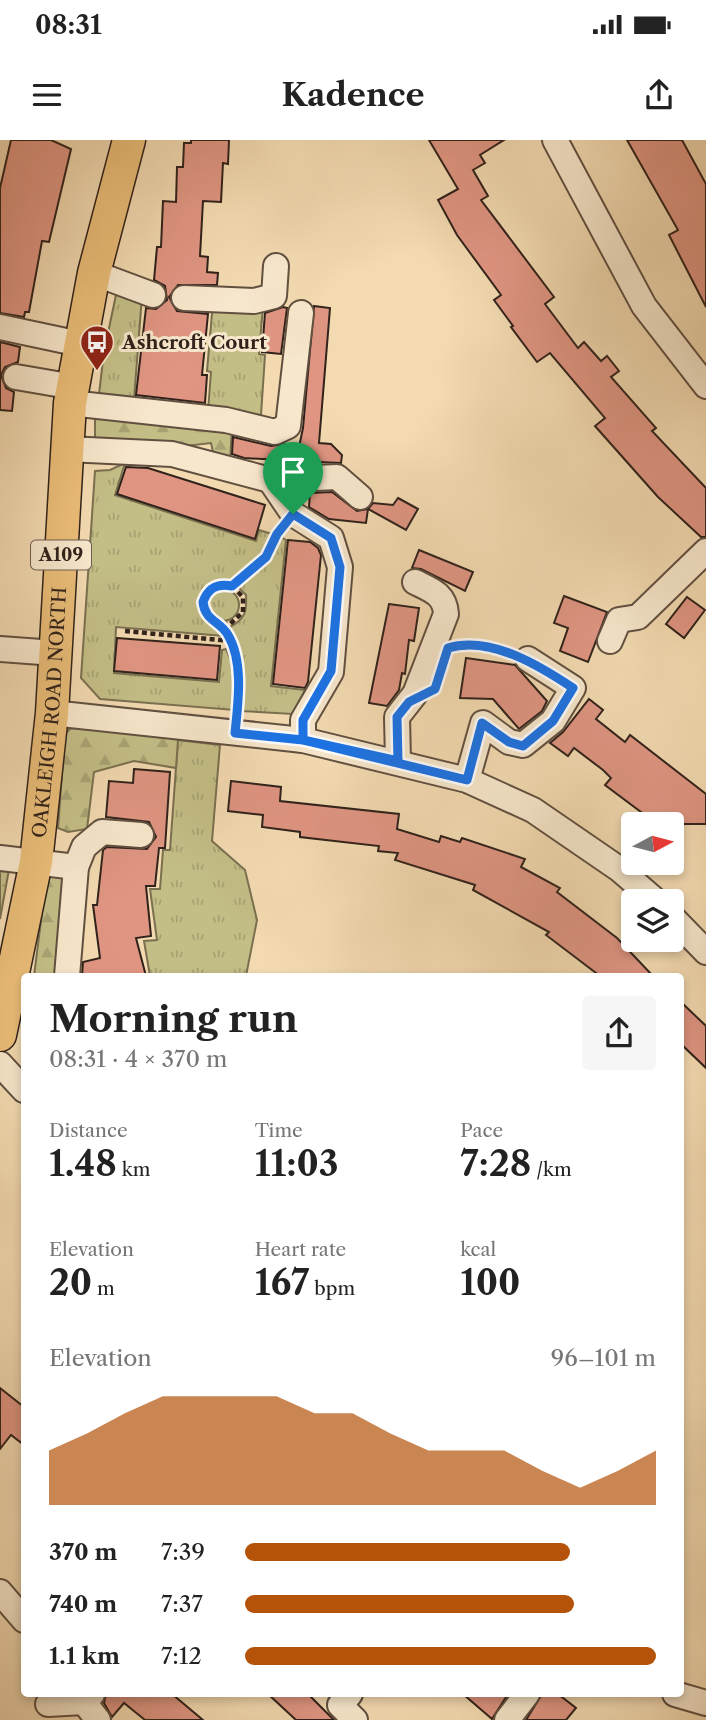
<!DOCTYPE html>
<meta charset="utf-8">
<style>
body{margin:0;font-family:"Libre Caslon Text",serif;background:#f6f6f6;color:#222;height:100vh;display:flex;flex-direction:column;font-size:26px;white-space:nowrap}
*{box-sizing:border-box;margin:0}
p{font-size:23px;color:#767676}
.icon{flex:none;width:38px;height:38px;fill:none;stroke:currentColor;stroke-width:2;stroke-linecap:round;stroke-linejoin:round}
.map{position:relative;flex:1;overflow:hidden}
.side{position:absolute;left:21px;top:833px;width:663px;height:724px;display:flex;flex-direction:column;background:#fff;border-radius:7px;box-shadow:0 4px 10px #0003}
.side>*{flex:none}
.needle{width:46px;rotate:83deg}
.fabs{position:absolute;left:621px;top:672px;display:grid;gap:14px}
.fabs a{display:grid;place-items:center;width:63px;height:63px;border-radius:7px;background:#fff;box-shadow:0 4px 10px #0003;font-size:35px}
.pin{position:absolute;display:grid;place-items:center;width:60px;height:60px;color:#fff;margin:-72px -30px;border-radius:50% 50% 50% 0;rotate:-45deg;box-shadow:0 0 7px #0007}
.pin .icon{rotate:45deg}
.round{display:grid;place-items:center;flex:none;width:74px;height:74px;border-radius:7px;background:#f6f6f6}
.overview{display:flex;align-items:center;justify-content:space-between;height:119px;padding:0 28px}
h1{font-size:38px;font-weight:700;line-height:52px}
.figures{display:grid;grid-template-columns:repeat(3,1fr);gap:10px;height:119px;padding:7px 28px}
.figures div{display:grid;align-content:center}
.figures b{font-size:35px;font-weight:700}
.figures small{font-size:19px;font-weight:400}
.figures p{font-size:19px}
.chart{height:196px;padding:14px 28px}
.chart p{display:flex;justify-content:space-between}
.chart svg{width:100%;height:126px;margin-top:7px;fill:#b45309;opacity:.7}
ul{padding:0 28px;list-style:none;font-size:23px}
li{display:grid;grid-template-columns:112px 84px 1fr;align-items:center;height:52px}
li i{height:18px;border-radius:9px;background:#b45309}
.status{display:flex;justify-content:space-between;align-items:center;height:49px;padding:0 35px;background:#fff;direction:ltr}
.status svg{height:19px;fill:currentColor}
header{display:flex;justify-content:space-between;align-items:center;height:91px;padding:0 28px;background:#fff;font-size:32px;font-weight:700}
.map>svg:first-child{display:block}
.grass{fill:url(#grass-tufts);stroke:#7a7050;stroke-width:2}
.forest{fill:url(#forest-firs);stroke:#7a7050;stroke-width:2}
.park{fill:url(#park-dots);stroke:#7a7050;stroke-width:2}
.building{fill:#df9582;stroke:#30221b;stroke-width:2}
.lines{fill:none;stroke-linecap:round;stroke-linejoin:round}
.minor-casing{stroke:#615040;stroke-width:28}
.major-casing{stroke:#30221b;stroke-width:35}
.path{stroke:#30221b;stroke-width:4.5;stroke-dasharray:5 3.5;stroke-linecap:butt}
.minor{stroke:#f7e7cc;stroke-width:24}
.major{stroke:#eabd78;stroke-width:32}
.route-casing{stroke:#fff;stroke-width:14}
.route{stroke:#1a73e8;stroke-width:9}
.labels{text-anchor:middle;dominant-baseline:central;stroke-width:6;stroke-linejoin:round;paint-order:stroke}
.shield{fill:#f7e7cc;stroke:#6c5d50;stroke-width:2}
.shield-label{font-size:18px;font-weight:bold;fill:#30221b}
.poi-label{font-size:19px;font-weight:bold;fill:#30221b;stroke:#f7e7cc;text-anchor:start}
.street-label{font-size:19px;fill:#30221b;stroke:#f7e7cc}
</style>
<div class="status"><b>08:31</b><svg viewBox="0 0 49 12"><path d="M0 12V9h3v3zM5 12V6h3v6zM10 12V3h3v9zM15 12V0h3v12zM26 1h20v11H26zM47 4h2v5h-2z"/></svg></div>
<header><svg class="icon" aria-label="menu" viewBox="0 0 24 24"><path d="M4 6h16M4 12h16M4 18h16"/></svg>Kadence<svg class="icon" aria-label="share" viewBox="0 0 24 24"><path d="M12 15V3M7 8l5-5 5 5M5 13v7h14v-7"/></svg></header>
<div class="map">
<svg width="706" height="1580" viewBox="0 0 706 1580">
<defs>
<pattern id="grass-tufts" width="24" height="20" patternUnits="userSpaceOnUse" patternTransform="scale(1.75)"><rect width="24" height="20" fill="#c3bd86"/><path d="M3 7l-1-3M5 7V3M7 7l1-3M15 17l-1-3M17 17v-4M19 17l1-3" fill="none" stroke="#a8a273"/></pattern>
<pattern id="forest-firs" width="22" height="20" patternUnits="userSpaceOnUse" patternTransform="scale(1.75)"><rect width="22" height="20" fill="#c3bd86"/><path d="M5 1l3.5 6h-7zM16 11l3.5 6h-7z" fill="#a8a273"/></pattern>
<pattern id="park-dots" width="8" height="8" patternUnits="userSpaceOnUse" patternTransform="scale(1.75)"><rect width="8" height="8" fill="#c3bd86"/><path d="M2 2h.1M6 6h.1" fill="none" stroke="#a8a273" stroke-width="1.8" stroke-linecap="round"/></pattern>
</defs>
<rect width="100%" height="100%" fill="#f3dab1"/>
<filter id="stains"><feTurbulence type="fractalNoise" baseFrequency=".00286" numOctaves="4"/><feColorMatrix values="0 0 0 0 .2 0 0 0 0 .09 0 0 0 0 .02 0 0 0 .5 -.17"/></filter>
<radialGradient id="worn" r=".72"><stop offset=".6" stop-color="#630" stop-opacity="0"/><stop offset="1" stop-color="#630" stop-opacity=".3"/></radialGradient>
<g class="grass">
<path d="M117,150L142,156L134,259L99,254L104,212Z"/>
<path d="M213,162L263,167L259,214L265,215L261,275L208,272L211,232L207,231Z"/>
<path d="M125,323L115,355L256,401L259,390L272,394L262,417L232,444H214C190,462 205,481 224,496L116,487L114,533L219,542L222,510L226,509L233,525L234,570L100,559L81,538L95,331L110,330Z"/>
<path d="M279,396L286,400L271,546L305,550L293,574L241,571L240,526L230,487C245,479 247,472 246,455L236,445C257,430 269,419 279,396Z"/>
<circle cx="223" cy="465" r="16"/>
<path d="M178,600L220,605L212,701L245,730L257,780L246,836H150L144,801L157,800L150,749H160L163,710H170Z"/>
</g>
<g class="forest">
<path d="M100,271L232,288L230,321L214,317L211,303L176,307L95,301V280Z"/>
<path d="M71,588L159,594L178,600L176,628L134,621L94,632L87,689L68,692L58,688L65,594Z"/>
<path d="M72,732L64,836H34L47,733Z"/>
</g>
<path class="park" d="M0,724H10L0,779Z"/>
<g class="building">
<path d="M11,0H51L71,9L49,102L42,101L29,172H25L24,177L0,173V48Z"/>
<path d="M191,0H229L228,24L223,23L221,62L203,61L200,116L208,117L207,132L218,133L217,145H178L169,157L177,171L208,174L202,235H207L205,263L136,255L146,168L156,169L167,160L165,146L154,140L157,107H161L163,61L176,62L177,27H183L184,3H191Z"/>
<path d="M429,0H504L480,15L485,23L473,30L488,56L481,60L554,157L545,164L578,208L584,202L601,221L607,216L619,231L611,237L656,288L652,291L706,348V397H701L658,357L595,286L605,278L550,213L537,222L511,187L513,186L494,160L501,155L457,95L438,60L458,49Z"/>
<path d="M627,0H682L706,44V167L669,95L678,90Z"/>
<path d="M314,166L330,168L319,303L331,304L342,315L341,323L296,321L303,288Z"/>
<path d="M283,167L287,168L281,214L262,212L265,173Z"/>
<path d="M0,202L20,207L18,222L5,227L1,235L6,248L14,252L12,271L0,270Z"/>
<path d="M233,297L271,306L285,304L280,320L244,318L232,314Z"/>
<path d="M126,327L148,328L265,365L255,399L117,354Z"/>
<path d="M332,352L357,371L368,369L366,383L329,379L309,367L310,353Z"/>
<path d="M398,358L418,369L406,390L368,369L373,363L393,365Z"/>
<path d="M288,400L310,402L318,408L321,415L308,542L305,548L273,544Z"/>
<path d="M419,410L473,432L465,451L421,429L412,428Z"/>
<path d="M564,456L607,472L588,522L560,511L568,488L554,483Z"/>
<path d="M687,457L705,470L684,498L666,484Z"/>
<path d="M389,464L419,468L414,501L409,500L405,534L402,533L399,550L387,566L369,563Z"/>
<path d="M117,498L220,506L217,540L114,531Z"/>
<path d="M466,518L515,525L547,561L542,571L519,589L493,559L460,558Z"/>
<path d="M589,559L603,570L596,579L625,602L630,595L706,654V684H657L605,645L611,638L603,630L574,608L568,616L550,603L563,592Z"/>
<path d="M134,629L170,632L165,708H159L155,746H146L151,796L136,798L146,836H82L83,822L100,818L93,765H97L103,710L107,707L147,709L156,697L149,682L106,677L109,641L133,643Z"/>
<path d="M231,641L281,647L280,661L399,674L397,689L439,702L441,696L460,702L462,698L525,719L521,727L560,748L557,752L617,798L653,836H600L546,795L549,792L473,750L475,745L395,720L398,713L378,711L379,706L300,697V692L262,687L263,675L228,671Z"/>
<path d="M681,862L706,886V928L681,904Z"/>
<path d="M0,1248L24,1267V1305L11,1295L0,1309Z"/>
<path d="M106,1554H172L203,1580H145L124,1563L112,1577L104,1563Z"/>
<path d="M268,1554H308L334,1580H296Z"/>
<path d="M463,1554H508L492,1579Z"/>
<path d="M542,1554H558L576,1568L566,1580H526Z"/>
</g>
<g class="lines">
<g class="minor-casing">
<g id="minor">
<path d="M555,0L644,166L706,246"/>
<path d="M94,133L153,155"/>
<path d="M184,158L254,161L274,156L276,126"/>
<path d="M0,187L80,204"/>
<path d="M16,237L74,247"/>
<path d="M70,263L226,280L275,292L288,286L301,173"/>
<path d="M67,309L172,314L270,340L337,337L360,357"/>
<path d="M270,340L293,374L331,398L340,427L331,532L303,580V600"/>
<path d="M610,501L619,480L638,477L706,411"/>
<path d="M0,509L55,513"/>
<path d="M52,573L303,600L467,640L533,670L619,729L656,761"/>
<path d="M398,621L397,577L415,554L446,474C445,454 431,450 415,442"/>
<path d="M467,640L483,583L509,602L523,605L553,581L573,548L528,519"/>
<path d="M0,718L76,727"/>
<path d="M672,777L706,812"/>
<path d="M67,836L76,727L84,707L102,692L141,695"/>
<path d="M0,924L24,950"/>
<path d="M0,1452L24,1480"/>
<path d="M350,1554L340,1565L355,1580"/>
<path d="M675,1554L706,1563"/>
<path d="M84,1562L98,1580"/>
<path d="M48,1564L84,1562L92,1554"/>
<path d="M507,1580L527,1554"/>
</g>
</g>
<g class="major-casing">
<g id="major">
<path id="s1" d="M0,895L36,722L52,573L70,263L94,133L129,0"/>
</g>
</g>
<g class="path">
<path d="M232,446L243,457V472L230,484H217L205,473V455L216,446H232L266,417L279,391"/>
<path d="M218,485C239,505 240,544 237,572"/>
<path d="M125,491L230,501"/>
<path d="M460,504L506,513"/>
</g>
<use href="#minor" class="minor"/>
<use href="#major" class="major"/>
</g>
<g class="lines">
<g class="route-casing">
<path id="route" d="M293,374L277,394L266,417L232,446C217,443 208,448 203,462C205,481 220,481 228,495C244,522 238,564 235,593L303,600L467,640L482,583L509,602L523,606L553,581L573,548C540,526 490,495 448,508L435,549L409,562L397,577L398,621L303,600V580L331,531L340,427L331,398L293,374"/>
</g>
<use href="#route" class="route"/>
</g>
<defs>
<g id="bus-pin" transform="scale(1.75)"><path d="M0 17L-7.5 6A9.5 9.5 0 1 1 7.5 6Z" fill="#8f2418" stroke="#f7e7cc"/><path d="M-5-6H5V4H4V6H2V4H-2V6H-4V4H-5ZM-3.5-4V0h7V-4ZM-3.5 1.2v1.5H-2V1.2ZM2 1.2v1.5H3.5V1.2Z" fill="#fff"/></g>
</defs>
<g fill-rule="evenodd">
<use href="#bus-pin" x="97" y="202"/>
</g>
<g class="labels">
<rect class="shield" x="31" y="400.5" width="60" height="29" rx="5"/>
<g class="shield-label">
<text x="61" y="415">A109</text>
</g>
<g class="poi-label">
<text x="122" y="202">Ashcroft Court</text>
</g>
<g class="street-label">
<text stroke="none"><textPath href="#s1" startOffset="327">OAKLEIGH ROAD NORTH</textPath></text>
</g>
</g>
<rect width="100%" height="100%" filter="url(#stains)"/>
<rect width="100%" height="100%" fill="url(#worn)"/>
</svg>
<div class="fabs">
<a><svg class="needle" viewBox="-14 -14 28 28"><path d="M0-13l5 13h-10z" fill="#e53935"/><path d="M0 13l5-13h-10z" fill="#767676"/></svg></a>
<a><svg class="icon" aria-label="layers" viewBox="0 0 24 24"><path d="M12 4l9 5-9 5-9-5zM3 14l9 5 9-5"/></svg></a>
</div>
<div class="pin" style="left:293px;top:374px;background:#1e9e55"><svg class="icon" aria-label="arrive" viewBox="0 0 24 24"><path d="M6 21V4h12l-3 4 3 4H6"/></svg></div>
<section class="side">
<div class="overview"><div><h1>Morning run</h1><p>08:31 · 4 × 370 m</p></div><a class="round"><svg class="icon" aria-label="share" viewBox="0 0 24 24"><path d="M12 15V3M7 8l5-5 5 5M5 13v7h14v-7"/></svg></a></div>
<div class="figures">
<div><p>Distance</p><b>1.48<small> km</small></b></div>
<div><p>Time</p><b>11:03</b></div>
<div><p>Pace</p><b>7:28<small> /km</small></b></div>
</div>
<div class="figures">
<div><p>Elevation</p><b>20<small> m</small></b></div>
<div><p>Heart rate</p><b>167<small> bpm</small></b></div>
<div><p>kcal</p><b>100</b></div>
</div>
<div class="chart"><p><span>Elevation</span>96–101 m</p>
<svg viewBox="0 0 160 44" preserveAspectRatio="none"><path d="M0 44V25L10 19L20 12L30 6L40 6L50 6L60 6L70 12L80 12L90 19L100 25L110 25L120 25L130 32L140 38L150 32L160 25V44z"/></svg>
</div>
<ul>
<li><b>370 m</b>7:39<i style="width:79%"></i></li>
<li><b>740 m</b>7:37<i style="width:80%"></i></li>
<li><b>1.1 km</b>7:12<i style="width:100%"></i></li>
</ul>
</section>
</div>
